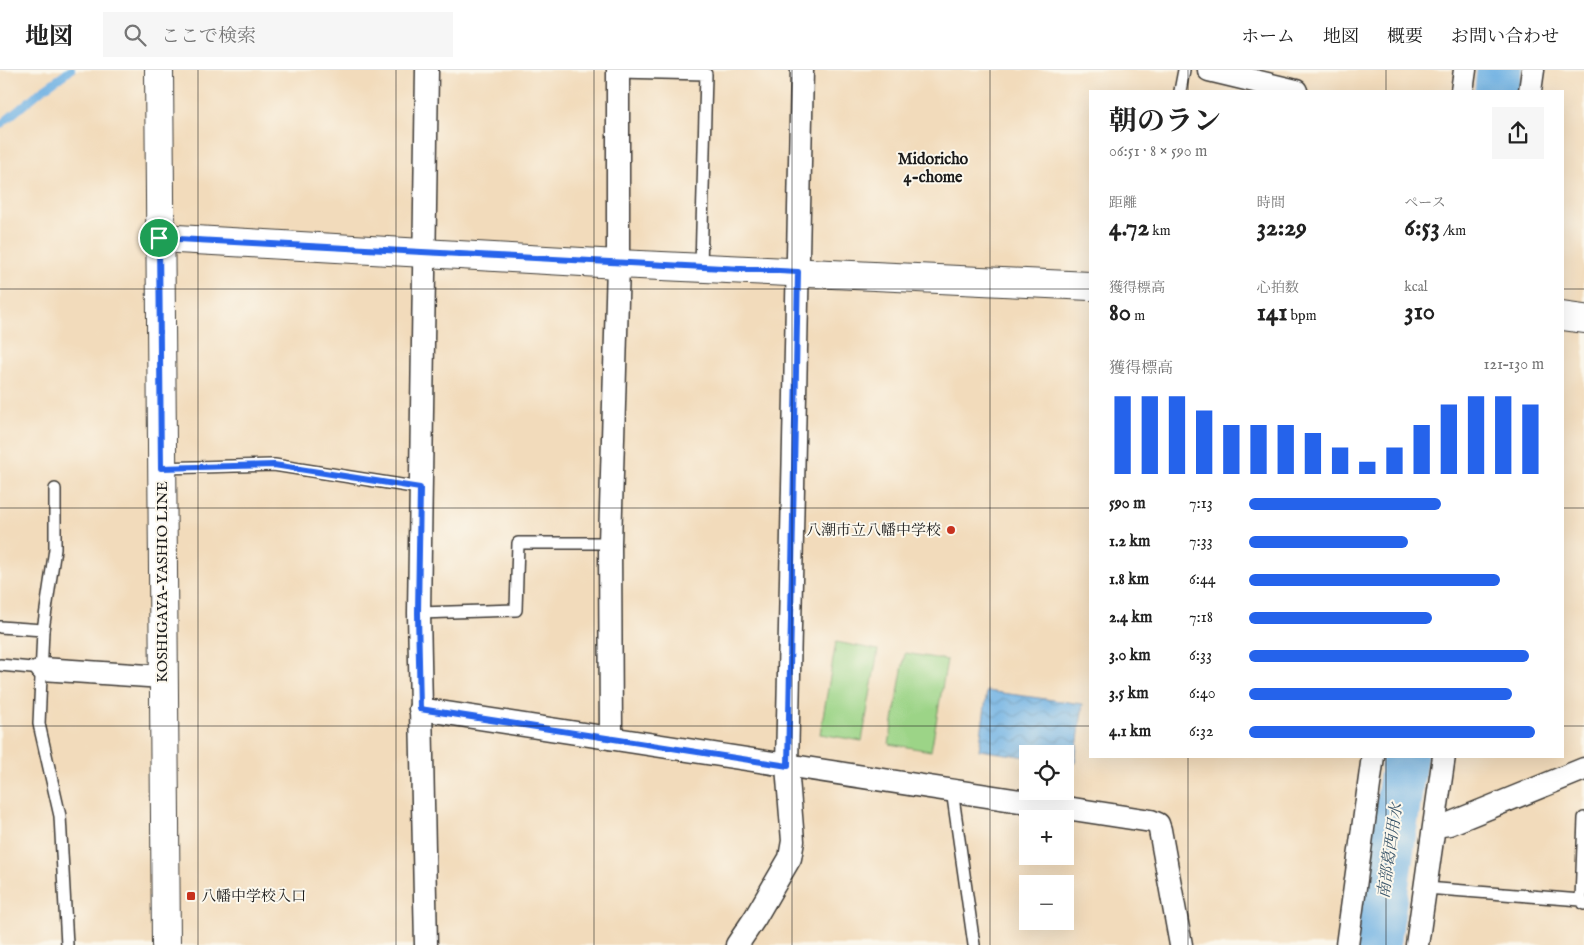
<!DOCTYPE html>
<html lang="ja">
<meta charset="utf-8">
<style>
body{margin:0;font-family:"IM FELL English","Noto Serif JP",serif;background:#f6f6f6;color:#222;height:100vh;display:flex;flex-direction:column;font-size:19px;white-space:nowrap}
*{box-sizing:border-box;margin:0}
p{font-size:16px;color:#767676}
.icon{flex:none;width:28px;height:28px;fill:none;stroke:currentColor;stroke-width:2;stroke-linecap:round;stroke-linejoin:round}
.map{position:relative;flex:1;overflow:hidden}
.side{position:absolute;left:1089px;top:20px;width:475px;height:668px;display:flex;flex-direction:column;background:#fff;border-radius:0px;box-shadow:0 5px 20px #0002}
.side>*{flex:none}
.tools{position:absolute;left:1019px;top:675px;display:grid;gap:10px}
.tools a{display:grid;place-items:center;width:55px;height:55px;border-radius:0px;background:#fff;box-shadow:0 5px 20px #0002;font-size:25px}
.pin{position:absolute;display:grid;place-items:center;width:42px;height:42px;color:#fff;margin:-21px;border:2px solid #fff;border-radius:50%;box-shadow:0 1px 5px #0007}
.round{display:grid;place-items:center;flex:none;width:52px;height:52px;border-radius:0px;background:#f6f6f6}
.summary{display:flex;align-items:center;justify-content:space-between;height:85px;padding:0 20px}
h1{font-size:28px;font-weight:700;line-height:38px}
.stats{display:grid;grid-template-columns:repeat(3,1fr);gap:8px;height:85px;padding:5px 20px}
.stats div{display:grid;align-content:center}
.stats b{font-size:25px;font-weight:700}
.stats small{font-size:14px;font-weight:400}
.stats p{font-size:14px}
.chart{height:140px;padding:10px 20px}
.chart p{display:flex;justify-content:space-between}
.chart svg{width:100%;height:90px;margin-top:5px;stroke:#2563eb;stroke-width:6}
ul{padding:0 20px;list-style:none;font-size:16px}
li{display:grid;grid-template-columns:80px 60px 1fr;align-items:center;height:38px}
li i{height:12px;border-radius:6px;background:#2563eb}
header{display:flex;align-items:center;gap:30px;box-sizing:border-box;height:70px;padding:0 25px;background:#fff;border-bottom:1px solid #e0e0e0}
header strong{font-size:24px}
nav{display:flex;gap:28px;margin-inline-start:auto;font-size:18px}
.search{width:350px;height:45px;background:#f6f6f6;display:flex;align-items:center;gap:12px;box-sizing:border-box;padding:0 18px;border-radius:0px;color:#767676;font-size:19px}
.map>svg:first-child{display:block}
.green{fill:#9cd487;stroke:#5c7852}
.water{fill:url(#water-waves);stroke:#456680}
.lines{fill:none;stroke-linecap:round;stroke-linejoin:round}
.stream{stroke:#6eb1e3;stroke-width:8}
.river{stroke:#6eb1e3;stroke-width:45}
.lane-casing{stroke:#3c3934;stroke-width:14}
.street-casing{stroke:#3c3934;stroke-width:25}
.secondary-casing{stroke:#3c3934;stroke-width:30}
.lane{stroke:#fff;stroke-width:11}
.street{stroke:#fff;stroke-width:22}
.secondary{stroke:#fff;stroke-width:28}
.route-casing{stroke:#fff;stroke-width:10}
.route{stroke:#2563eb;stroke-width:6}
.grid{fill:none;stroke:#1c1c1c;stroke-width:1;stroke-opacity:0.55}
.poi-dot{fill:#c8321e;stroke:#fbf7ec;stroke-width:2}
.labels{text-anchor:middle;dominant-baseline:central;stroke-width:4;stroke-linejoin:round;paint-order:stroke}
.poi-label{font-size:15px;fill:#1c1c1c;stroke:#fbf7ec;text-anchor:end}
.street-label{font-size:15px;fill:#1c1c1c;stroke:#fbf7ec}
.neighbourhood-label{font-size:16px;font-weight:bold;fill:#1c1c1c;stroke:#fbf7ec}
.water-label{font-size:16px;font-style:italic;fill:#3d586c;stroke:#fbf7ec}
</style>
<header>
<strong>地図</strong>
<div class="search"><svg class="icon" aria-label="search" viewBox="0 0 24 24"><circle cx="10" cy="10" r="6"/><path d="M15 15l6 6"/></svg>ここで検索</div>
<nav><a>ホーム</a><a>地図</a><a>概要</a><a>お問い合わせ</a></nav>
</header>
<div class="map">
<svg width="1584" height="875" viewBox="0 0 1584 875">
<defs>
<pattern id="water-waves" width="16" height="10" patternUnits="userSpaceOnUse" patternTransform="scale(1.25)"><rect width="16" height="10" fill="#6eb1e3"/><path d="M0 5q4-4 8 0t8 0" fill="none" stroke="#5a8fb7"/></pattern>
</defs>
<rect width="100%" height="100%" fill="#fbf7ec"/>
<filter id="ink" filterUnits="userSpaceOnUse"><feTurbulence type="fractalNoise" baseFrequency=".02" numOctaves="2"/><feDisplacementMap in="SourceGraphic" scale="10" xChannelSelector="R" yChannelSelector="G"/><feConvolveMatrix kernelMatrix="1 2 1 2 8 2 1 2 1" color-interpolation-filters="sRGB"/></filter>
<filter id="wash" filterUnits="userSpaceOnUse"><feTurbulence type="fractalNoise" baseFrequency=".0096" numOctaves="4" result="noise"/><feDisplacementMap in="SourceGraphic" scale="20" xChannelSelector="R" yChannelSelector="G"/><feGaussianBlur stdDeviation="1.12" result="paint"/><feColorMatrix in="noise" values="0 0 0 0 0 0 0 0 0 0 0 0 0 0 0 0 0 1.4 0 .05"/><feComposite in="paint" operator="in"/></filter>
<g filter="url(#wash)">
<rect width="100%" height="100%" fill="#f2dbbb"/>
<g class="green">
<path d="M836,572L878,580L862,671L820,664Z"/>
<path d="M905,583L947,590L931,681L889,674Z"/>
</g>
<path class="water" d="M987,621L1083,634L1075,693L1065,692V684H1028L1027,687L979,680Z"/>
<g class="lines">
<path class="stream" d="M0,55L41,21L71,0"/>
<g class="river">
<path d="M1497,21L1499,0"/>
<path d="M1378,875L1405,686"/>
</g>
</g>
</g>
<g filter="url(#ink)">
<g class="lines">
<g class="lane-casing">
<g id="lane">
<path d="M618,2L706,4L701,197"/>
<path d="M1180,21L1184,0"/>
<path d="M161,398L274,395L420,418"/>
<path d="M419,543L516,540L518,473H610"/>
<path d="M0,557L43,560L39,654L60,746L67,875"/>
<path d="M43,560L55,479V419"/>
<path d="M0,595L42,599"/>
<path d="M952,720L974,875"/>
<path d="M1426,818L1581,830L1584,834"/>
<path d="M1581,830L1584,748"/>
</g>
</g>
<g class="street-casing">
<g id="street">
<path d="M1209,0L1296,21"/>
<path d="M1462,21L1465,0"/>
<path d="M1530,21L1533,0"/>
<path d="M42,599L163,607"/>
<path d="M420,639L1151,751L1158,754L1160,760L1181,875"/>
<path d="M611,668L610,473L618,194V0"/>
<path d="M1435,756L1449,754L1584,699"/>
<path d="M426,875L419,543L427,0"/>
<path d="M737,875L755,848L790,788L793,771L787,696L802,0"/>
<path d="M1347,875L1373,686"/>
<path d="M1417,875L1444,686"/>
</g>
</g>
<g class="secondary-casing">
<g id="secondary">
<path d="M159,0L166,875"/>
<path d="M159,168L618,194L1090,216"/>
<path d="M1562,246L1584,249"/>
</g>
</g>
<use href="#lane" class="lane"/>
<use href="#street" class="street"/>
<use href="#secondary" class="secondary"/>
</g>
</g>
<g class="lines" filter="url(#ink)">
<g class="route-casing">
<path id="route" d="M159,168L798,202L788,696L420,639L418,543L420,418L274,395L161,398Z"/>
</g>
<use href="#route" class="route"/>
</g>
<path class="grid" d="M198,0V875M396,0V875M594,0V875M792,0V875M990,0V875M1188,0V21M1386,0V21M0,219H1090M1562,219H1584M0,438H1090M1562,438H1584M0,656H1090M1562,656H1584M1188,686V875M1386,686V875"/>
<g class="poi-dot">
<circle cx="951" cy="460" r="5"/>
<rect x="186" y="821" width="10" height="10" rx="2.5"/>
</g>
<g class="labels">
<g class="poi-label">
<text x="941" y="460">八潮市立八幡中学校</text>
<text x="201" y="826" text-anchor="start">八幡中学校入口</text>
</g>
<g class="street-label">
<text transform="translate(162 512) rotate(-90)">KOSHIGAYA-YASHIO LINE</text>
</g>
<g class="neighbourhood-label">
<text x="933" y="90">Midoricho<tspan x="933" dy="18">4-chome</tspan></text>
</g>
<g class="water-label">
<text transform="translate(1391 781) rotate(-82)">南部葛西用水</text>
</g>
</g>
</svg>
<div class="tools">
<a><svg class="icon" aria-label="locate" viewBox="0 0 24 24"><circle cx="12" cy="12" r="6"/><path d="M12 2v4M12 18v4M2 12h4M18 12h4"/></svg></a>
<a>+</a>
<a>−</a>
</div>
<div class="pin" style="left:159px;top:168px;background:#1e9e55"><svg class="icon" aria-label="arrive" viewBox="0 0 24 24"><path d="M6 21V4h12l-3 4 3 4H6"/></svg></div>
<section class="side">
<div class="summary"><div><h1>朝のラン</h1><p>06:51 · 8 × 590 m</p></div><a class="round"><svg class="icon" aria-label="share" viewBox="0 0 24 24"><path d="M12 15V3M7 8l5-5 5 5M5 13v7h14v-7"/></svg></a></div>
<div class="stats">
<div><p>距離</p><b>4.72<small> km</small></b></div>
<div><p>時間</p><b>32:29</b></div>
<div><p>ペース</p><b>6:53<small> /km</small></b></div>
</div>
<div class="stats">
<div><p>獲得標高</p><b>80<small> m</small></b></div>
<div><p>心拍数</p><b>141<small> bpm</small></b></div>
<div><p>kcal</p><b>310</b></div>
</div>
<div class="chart"><p><span>獲得標高</span>121–130 m</p>
<svg viewBox="0 0 160 44" preserveAspectRatio="none"><path d="M5 44V6M15 44V6M25 44V6M35 44V13M45 44V20M55 44V20M65 44V20M75 44V24M85 44V31M95 44V38M105 44V31M115 44V20M125 44V10M135 44V6M145 44V6M155 44V10"/></svg>
</div>
<ul>
<li><b>590 m</b>7:13<i style="width:65%"></i></li>
<li><b>1.2 km</b>7:33<i style="width:54%"></i></li>
<li><b>1.8 km</b>6:44<i style="width:85%"></i></li>
<li><b>2.4 km</b>7:18<i style="width:62%"></i></li>
<li><b>3.0 km</b>6:33<i style="width:95%"></i></li>
<li><b>3.5 km</b>6:40<i style="width:89%"></i></li>
<li><b>4.1 km</b>6:32<i style="width:97%"></i></li>
</ul>
</section>
</div>
